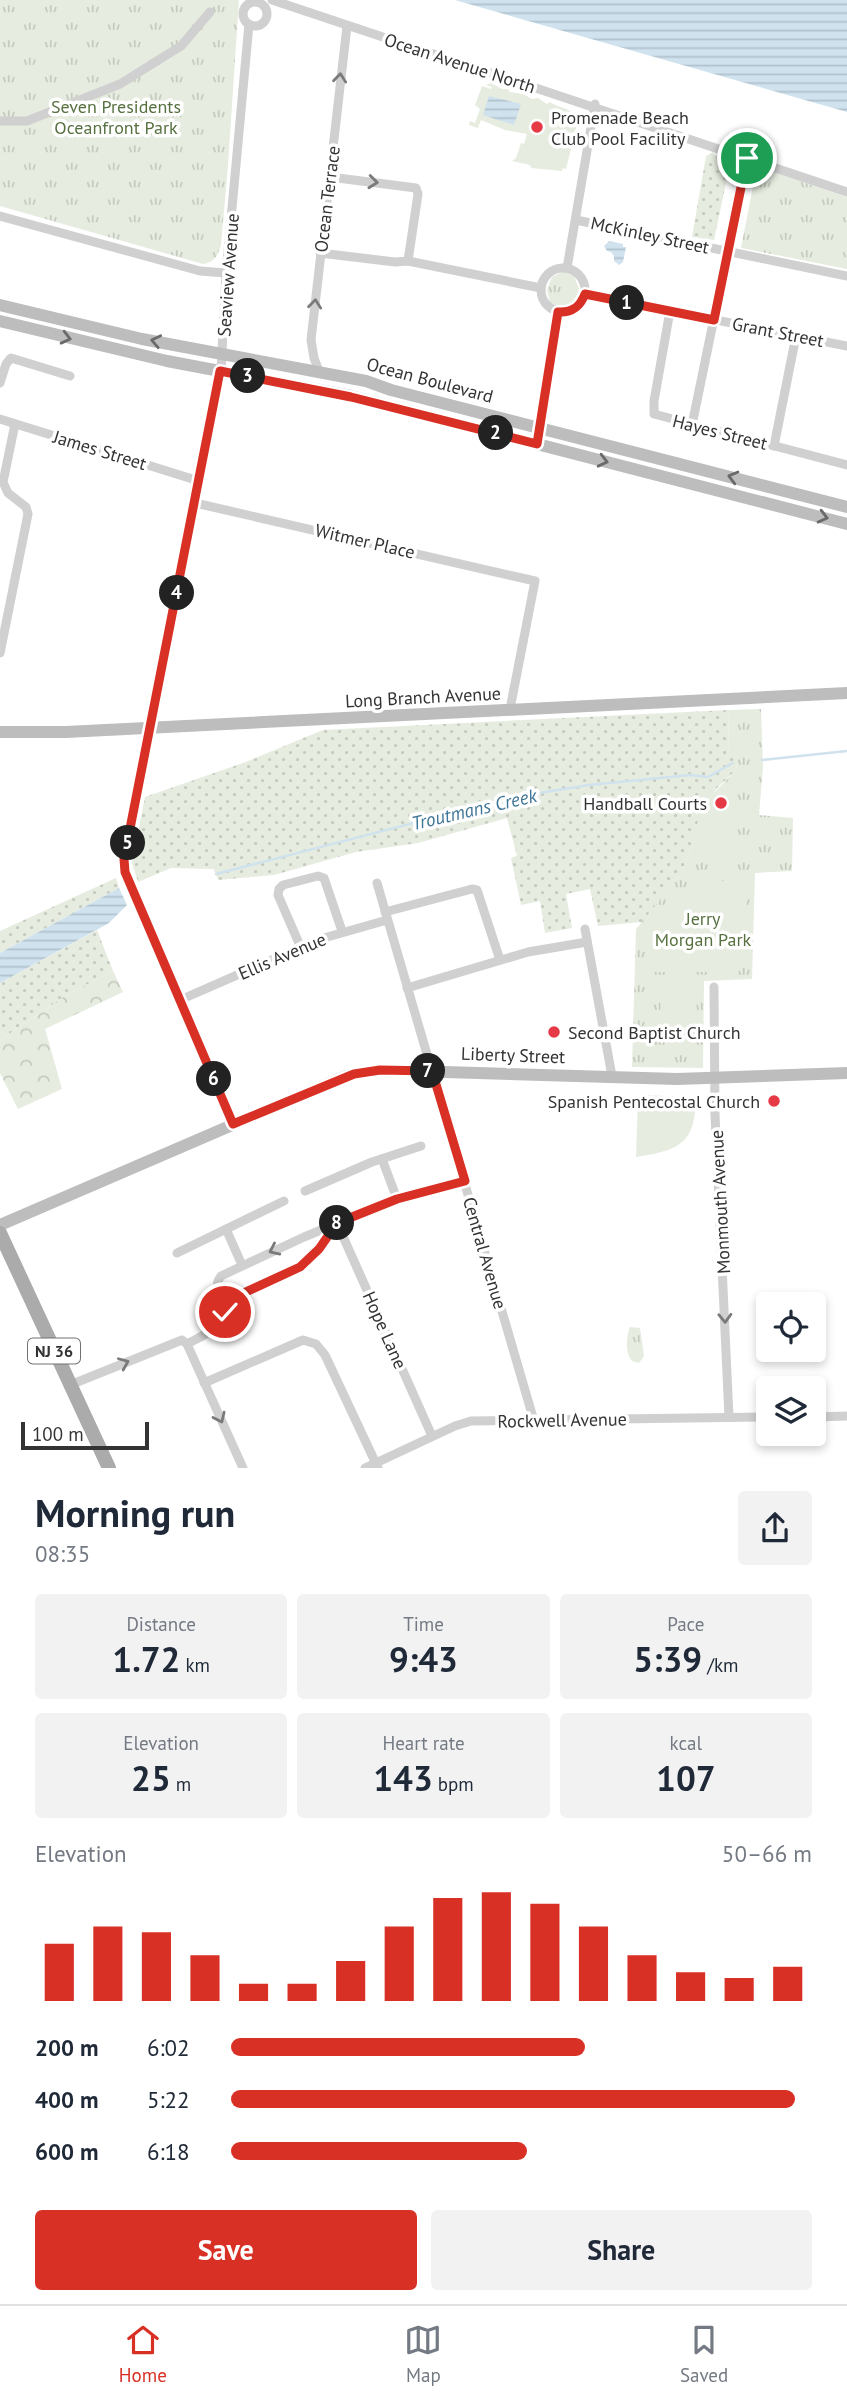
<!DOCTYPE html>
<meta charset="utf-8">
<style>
body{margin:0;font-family:"PT Sans",sans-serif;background:#f2f2f3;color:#1f2937;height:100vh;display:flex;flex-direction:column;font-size:26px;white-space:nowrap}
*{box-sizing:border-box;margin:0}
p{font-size:23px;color:#747a83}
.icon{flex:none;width:38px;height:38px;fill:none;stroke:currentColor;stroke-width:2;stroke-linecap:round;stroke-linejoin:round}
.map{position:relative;height:1468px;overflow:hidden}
.panel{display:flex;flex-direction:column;background:#fff;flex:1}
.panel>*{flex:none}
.buttons{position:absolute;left:756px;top:1292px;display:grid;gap:14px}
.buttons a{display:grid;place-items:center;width:70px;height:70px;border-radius:7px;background:#fff;box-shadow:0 4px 10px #0003;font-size:35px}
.scale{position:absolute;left:21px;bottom:18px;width:128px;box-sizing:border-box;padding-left:7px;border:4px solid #333;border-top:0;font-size:19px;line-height:24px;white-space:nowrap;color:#333;-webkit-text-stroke:5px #fff;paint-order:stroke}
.pin{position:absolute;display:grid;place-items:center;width:60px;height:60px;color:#fff;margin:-30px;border:4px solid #fff;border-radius:50%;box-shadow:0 2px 7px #0007}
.km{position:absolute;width:35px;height:35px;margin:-18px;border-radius:50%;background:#222;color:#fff;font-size:19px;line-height:35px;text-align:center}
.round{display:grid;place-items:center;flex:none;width:74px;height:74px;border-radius:7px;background:#f2f2f3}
.overview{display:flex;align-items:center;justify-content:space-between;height:119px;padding:0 35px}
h1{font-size:38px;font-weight:800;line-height:52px}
.stats{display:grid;grid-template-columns:repeat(3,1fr);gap:10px;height:119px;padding:7px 35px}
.stats div{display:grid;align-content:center;border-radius:7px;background:#f2f2f3;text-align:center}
.stats b{font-size:35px;font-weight:800}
.stats small{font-size:19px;font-weight:400}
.stats p{font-size:19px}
.chart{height:196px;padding:14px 35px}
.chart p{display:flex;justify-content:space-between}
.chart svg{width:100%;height:126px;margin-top:7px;stroke:#d93025;stroke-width:6}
.action{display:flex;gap:14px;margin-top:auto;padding:14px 35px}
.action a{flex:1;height:80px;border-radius:7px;background:#d93025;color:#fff;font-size:28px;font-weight:800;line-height:80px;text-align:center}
.action a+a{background:#f2f2f3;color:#1f2937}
ul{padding:0 35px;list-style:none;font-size:23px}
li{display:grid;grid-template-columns:112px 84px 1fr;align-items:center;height:52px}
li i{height:18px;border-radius:9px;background:#d93025}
.tab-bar{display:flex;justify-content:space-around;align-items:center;height:98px;border-top:2px solid #e0e1e3;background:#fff;font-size:19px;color:#747a83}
.tab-bar a{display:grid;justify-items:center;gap:4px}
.tab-bar .active{color:#d93025}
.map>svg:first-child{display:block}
.grass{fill:url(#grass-dots)}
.forest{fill:url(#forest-crowns)}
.park{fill:url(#park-tufts)}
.garden{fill:#e6ecdf}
.water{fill:url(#water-rules)}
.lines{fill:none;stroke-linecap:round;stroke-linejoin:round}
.stream{stroke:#cfe2ee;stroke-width:2.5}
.street{stroke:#d0d0d0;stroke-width:9}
.secondary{stroke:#bdbdbd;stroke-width:12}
.primary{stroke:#ababab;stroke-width:14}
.oneway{stroke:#7a7a7a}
.oneway2{stroke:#6a6a6a}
.route-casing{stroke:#fff;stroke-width:14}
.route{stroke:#d93025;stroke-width:9}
.poi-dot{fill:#e63946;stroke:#fff;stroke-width:2.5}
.labels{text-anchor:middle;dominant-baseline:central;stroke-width:7;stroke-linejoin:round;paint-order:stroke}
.shield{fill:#fff;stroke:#707070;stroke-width:2}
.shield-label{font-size:16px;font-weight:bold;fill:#333}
.street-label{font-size:18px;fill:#333;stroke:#fff}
.park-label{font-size:18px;fill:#56703f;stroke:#fff}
.poi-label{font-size:18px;fill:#333;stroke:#fff;text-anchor:start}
.water-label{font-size:19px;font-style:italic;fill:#3f7597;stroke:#fff}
</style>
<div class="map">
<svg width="847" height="1468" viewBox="0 0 847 1468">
<defs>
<pattern id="grass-dots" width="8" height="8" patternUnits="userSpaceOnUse" patternTransform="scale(1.75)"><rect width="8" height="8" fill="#e6ecdf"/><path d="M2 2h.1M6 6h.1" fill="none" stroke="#c6cbc0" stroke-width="1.8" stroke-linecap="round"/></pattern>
<pattern id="forest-crowns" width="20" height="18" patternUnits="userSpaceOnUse" patternTransform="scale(1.75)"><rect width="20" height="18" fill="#e6ecdf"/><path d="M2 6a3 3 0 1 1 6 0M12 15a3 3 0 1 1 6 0" fill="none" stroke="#c6cbc0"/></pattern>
<pattern id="park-tufts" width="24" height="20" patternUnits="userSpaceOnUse" patternTransform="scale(1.75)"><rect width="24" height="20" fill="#e6ecdf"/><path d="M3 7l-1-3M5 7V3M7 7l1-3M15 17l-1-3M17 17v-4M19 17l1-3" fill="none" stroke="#c6cbc0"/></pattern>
<pattern id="water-rules" width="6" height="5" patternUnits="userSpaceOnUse" patternTransform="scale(1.75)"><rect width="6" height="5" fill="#cfe2ee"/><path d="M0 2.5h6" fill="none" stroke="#b2c2cd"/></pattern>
</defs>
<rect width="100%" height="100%" fill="#fff"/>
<g class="grass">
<path d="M713,152L714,155L731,159L714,240L692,237L706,156Z"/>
<path d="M728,710L729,754L738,756L736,770L717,788L715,792L708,791L683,872L642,922L598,926L590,889L566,894L572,928L545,933L540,901L521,905L511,858L517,856L507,818L418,843L356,852L274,875L218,880L214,869L171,868L138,882L132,863L145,797L243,763L323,730Z"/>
<path d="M116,878L119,888L0,953V931Z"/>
<path d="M97,930L113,971L65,996L0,1040V983Z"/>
</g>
<path class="forest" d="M113,971L123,992L45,1029L62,1089L18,1109L0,1073V1040L65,996Z"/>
<g class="park">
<path d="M0,0H239L228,165L221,245C218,256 214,262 203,264L0,206Z"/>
<path d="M757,166L847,197V269L741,248Z"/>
<path d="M564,271L574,276L579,289L574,303L561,309L550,303L547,290L552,277Z"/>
<path d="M761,709L763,767L759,815L793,818L792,871L755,873L752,979L704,981L703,1068L632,1067L636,929L683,872L708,790L715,792L736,770L738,756L729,755L728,710Z"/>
<path d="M630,1327L640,1328L644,1356L639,1363L632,1361C625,1354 626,1336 630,1327Z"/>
</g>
<g class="garden">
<path d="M491,83L502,89H508L510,92L523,94L532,99L538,98L547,104L550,102C560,109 572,107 578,120L566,169L563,168L562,171L531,168L530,165L512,161L516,158L521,143L524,144L527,134L505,130L481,120L478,128L469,125L470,121L475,123L480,109L475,105L482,86L491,89L492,87L486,85Z"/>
<path d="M0,91L17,96L13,110L0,107Z"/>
<path d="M708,790L739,800L735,815L741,817L727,861L689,850Z"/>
<path d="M746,878L743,961L742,968L738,972H646C652,911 685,881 746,878Z"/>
<path d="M661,980L697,981L696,1034H660Z"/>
<path d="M643,1095L696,1097C695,1144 680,1150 636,1157L638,1099Z"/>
</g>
<g class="water">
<path d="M455,0H847V112Z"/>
<path d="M489,96L521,104L514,125L483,115Z"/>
<path d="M609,241L623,244V247H626L623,262L619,265L614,261V256L611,252L607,251L604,246Z"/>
<path d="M119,888L127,905L109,923L0,983V953Z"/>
</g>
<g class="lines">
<g class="stream">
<path d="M762,760L847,751"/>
<path d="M216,874L514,797L589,785L690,775L708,777L733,763"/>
</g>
<g class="street">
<path d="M272,0L847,192"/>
<circle cx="255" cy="14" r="12"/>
<path d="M0,121H27L120,84L181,46L210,12"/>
<path d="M330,177L416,188L418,194L408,261"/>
<path d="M0,216L200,271L226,273"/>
<path d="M576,220L847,276"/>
<path d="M320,253L395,262L408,261L541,288"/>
<circle cx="563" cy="290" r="22"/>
<path d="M567,268L595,104"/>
<path d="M585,294L847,346"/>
<path d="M670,311L654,401V414L847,465"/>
<path d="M319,371L314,358L311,340L347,26"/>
<path d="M0,383L6,364L11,358L70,376"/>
<path d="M0,419L199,481"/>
<path d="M692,425L747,158"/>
<path d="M537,444L558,312"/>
<path d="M774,446L796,336"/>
<path d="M195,503L535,581L510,709"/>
<path d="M0,653L28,514L26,507L8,493L3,482L15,424"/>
<path d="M377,883L534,1421"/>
<path d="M385,912L472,889L477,890L500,960"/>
<path d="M585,929L612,1076"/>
<path d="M301,948L278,895L279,889L283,885L318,876L324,878L342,931"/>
<path d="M714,987L715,1115L729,1417"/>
<path d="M407,988L528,952L587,942"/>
<path d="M180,1000L317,940L387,920"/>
<path d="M233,1124L127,878L124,863L221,371L226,273L249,24"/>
<path d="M382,1159L397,1199"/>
<path d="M305,1191L372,1162L421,1146"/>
<path d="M337,1223C311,1261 300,1269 258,1287C246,1292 235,1299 222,1296C217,1288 215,1284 221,1276L304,1237L397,1199L465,1181"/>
<path d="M337,1223L432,1436"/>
<path d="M226,1229L242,1265"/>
<path d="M177,1253L284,1201"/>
<path d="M187,1344C206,1334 235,1323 222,1296"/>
<path d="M204,1383L303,1340L316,1344L325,1355L378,1468"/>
<path d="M70,1385L182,1340L187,1344L243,1468"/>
<path d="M814,1417L847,1416"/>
<path d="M365,1468L455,1426L471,1421L768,1417"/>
</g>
<g class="secondary">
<path d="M0,305L142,339L366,381L391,390L847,507"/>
<path d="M0,321L167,361L351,396L847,524"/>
<path d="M0,732H66L847,693"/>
<path d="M0,1225L346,1076L380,1070L677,1079L847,1073"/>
</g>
<path class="primary" d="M0,1233L109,1468"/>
</g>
<defs><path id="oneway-chevron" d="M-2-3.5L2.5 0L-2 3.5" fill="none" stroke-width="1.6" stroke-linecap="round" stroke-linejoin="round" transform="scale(1.75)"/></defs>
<g class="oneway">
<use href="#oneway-chevron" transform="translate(340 78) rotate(-84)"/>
<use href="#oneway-chevron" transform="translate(373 182) rotate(6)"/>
<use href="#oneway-chevron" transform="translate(315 304) rotate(-84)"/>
<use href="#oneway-chevron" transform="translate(274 1250) rotate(155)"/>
<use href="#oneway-chevron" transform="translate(725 1318) rotate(88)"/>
<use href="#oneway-chevron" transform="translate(124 1363) rotate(-23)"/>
<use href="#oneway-chevron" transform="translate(220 1418) rotate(65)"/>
</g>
<g class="oneway2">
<use href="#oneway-chevron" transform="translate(66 338) rotate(14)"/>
<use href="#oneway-chevron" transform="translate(156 341) rotate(-168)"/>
<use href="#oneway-chevron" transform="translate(603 461) rotate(14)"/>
<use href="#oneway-chevron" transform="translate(733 477) rotate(-165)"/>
<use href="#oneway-chevron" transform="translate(823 517) rotate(14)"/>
</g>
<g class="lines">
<g class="route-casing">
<path id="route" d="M225,1312L222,1296L235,1297L300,1267L319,1249L337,1223L397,1199L465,1181L432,1071L380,1070L354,1074L233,1124L125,872L124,859L220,371L351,397L537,444L558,312C572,313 580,307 585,294L714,320L747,158"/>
</g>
<use href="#route" class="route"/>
</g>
<g class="poi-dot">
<circle cx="537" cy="127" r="7"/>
<circle cx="721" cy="803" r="7"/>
<circle cx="554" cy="1032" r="7"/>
<circle cx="774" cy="1101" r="7"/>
</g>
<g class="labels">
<rect class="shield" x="28" y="1338.5" width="52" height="25" rx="5"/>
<g class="shield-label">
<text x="54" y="1351">NJ 36</text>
</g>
<g class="street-label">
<text transform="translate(460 63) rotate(18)">Ocean Avenue North</text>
<text transform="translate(327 199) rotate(-83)">Ocean Terrace</text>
<text transform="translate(650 235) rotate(12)">McKinley Street</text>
<text transform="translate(228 275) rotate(-86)">Seaview Avenue</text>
<text transform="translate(778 332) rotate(11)">Grant Street</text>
<text transform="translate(430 380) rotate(15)">Ocean Boulevard</text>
<text transform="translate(720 432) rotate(14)">Hayes Street</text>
<text transform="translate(100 450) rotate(17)">James Street</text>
<text transform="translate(365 541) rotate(13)">Witmer Place</text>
<text transform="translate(423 697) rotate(-3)">Long Branch Avenue</text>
<text transform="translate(282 956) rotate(-23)">Ellis Avenue</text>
<text transform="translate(513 1055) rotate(2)">Liberty Street</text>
<text transform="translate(720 1202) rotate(-93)">Monmouth Avenue</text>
<text transform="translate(485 1253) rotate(74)">Central Avenue</text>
<text transform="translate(385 1330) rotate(66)">Hope Lane</text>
<text transform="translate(562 1420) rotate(-1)">Rockwell Avenue</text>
</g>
<g class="park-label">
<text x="116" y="106">Seven Presidents<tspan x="116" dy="21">Oceanfront Park</tspan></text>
<text x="703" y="918">Jerry<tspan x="703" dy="21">Morgan Park</tspan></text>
</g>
<g class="poi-label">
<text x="551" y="117">Promenade Beach<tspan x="551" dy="21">Club Pool Facility</tspan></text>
<text x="707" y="803" text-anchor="end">Handball Courts</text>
<text x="568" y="1032">Second Baptist Church</text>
<text x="760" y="1101" text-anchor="end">Spanish Pentecostal Church</text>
</g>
<g class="water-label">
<text transform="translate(474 809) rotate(-13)">Troutmans Creek</text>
</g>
</g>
</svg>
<div class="buttons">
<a><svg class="icon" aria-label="locate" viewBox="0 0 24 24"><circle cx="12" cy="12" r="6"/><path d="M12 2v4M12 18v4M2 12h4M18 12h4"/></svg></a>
<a><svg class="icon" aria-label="layers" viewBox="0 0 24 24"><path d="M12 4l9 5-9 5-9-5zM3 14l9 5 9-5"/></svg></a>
</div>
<div class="scale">100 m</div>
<div class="pin" style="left:747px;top:158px;background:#1e9e55"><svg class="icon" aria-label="arrive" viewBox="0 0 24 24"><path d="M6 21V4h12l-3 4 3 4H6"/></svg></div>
<div class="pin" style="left:225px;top:1312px;background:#d93025"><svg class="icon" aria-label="check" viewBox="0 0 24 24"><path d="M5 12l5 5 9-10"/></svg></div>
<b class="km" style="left:627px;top:303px">1</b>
<b class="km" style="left:496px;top:433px">2</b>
<b class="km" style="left:248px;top:376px">3</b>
<b class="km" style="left:177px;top:593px">4</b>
<b class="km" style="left:128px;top:843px">5</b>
<b class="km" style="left:214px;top:1079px">6</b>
<b class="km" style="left:428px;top:1071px">7</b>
<b class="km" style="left:337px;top:1223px">8</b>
</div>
<section class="panel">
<div class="overview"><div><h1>Morning run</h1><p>08:35</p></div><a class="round"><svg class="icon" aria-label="share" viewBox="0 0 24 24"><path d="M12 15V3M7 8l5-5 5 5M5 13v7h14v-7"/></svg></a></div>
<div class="stats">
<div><p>Distance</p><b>1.72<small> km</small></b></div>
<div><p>Time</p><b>9:43</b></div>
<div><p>Pace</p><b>5:39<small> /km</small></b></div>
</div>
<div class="stats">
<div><p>Elevation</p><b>25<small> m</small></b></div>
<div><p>Heart rate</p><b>143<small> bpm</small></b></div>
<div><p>kcal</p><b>107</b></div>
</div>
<div class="chart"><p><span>Elevation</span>50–66 m</p>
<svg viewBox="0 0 160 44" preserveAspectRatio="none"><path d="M5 44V24M15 44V18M25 44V20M35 44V28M45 44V38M55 44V38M65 44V30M75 44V18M85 44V8M95 44V6M105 44V10M115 44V18M125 44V28M135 44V34M145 44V36M155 44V32"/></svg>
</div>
<ul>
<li><b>200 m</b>6:02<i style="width:61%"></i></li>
<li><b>400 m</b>5:22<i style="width:97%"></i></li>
<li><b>600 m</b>6:18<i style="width:51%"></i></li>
</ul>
<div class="action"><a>Save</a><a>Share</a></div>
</section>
<nav class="tab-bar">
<a class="active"><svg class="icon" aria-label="home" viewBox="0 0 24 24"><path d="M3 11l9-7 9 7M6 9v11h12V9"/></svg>Home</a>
<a><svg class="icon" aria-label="map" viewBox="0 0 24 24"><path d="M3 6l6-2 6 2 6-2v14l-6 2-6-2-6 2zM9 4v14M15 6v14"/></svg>Map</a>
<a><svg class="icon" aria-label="saved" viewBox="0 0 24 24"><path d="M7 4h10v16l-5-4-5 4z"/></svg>Saved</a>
</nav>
